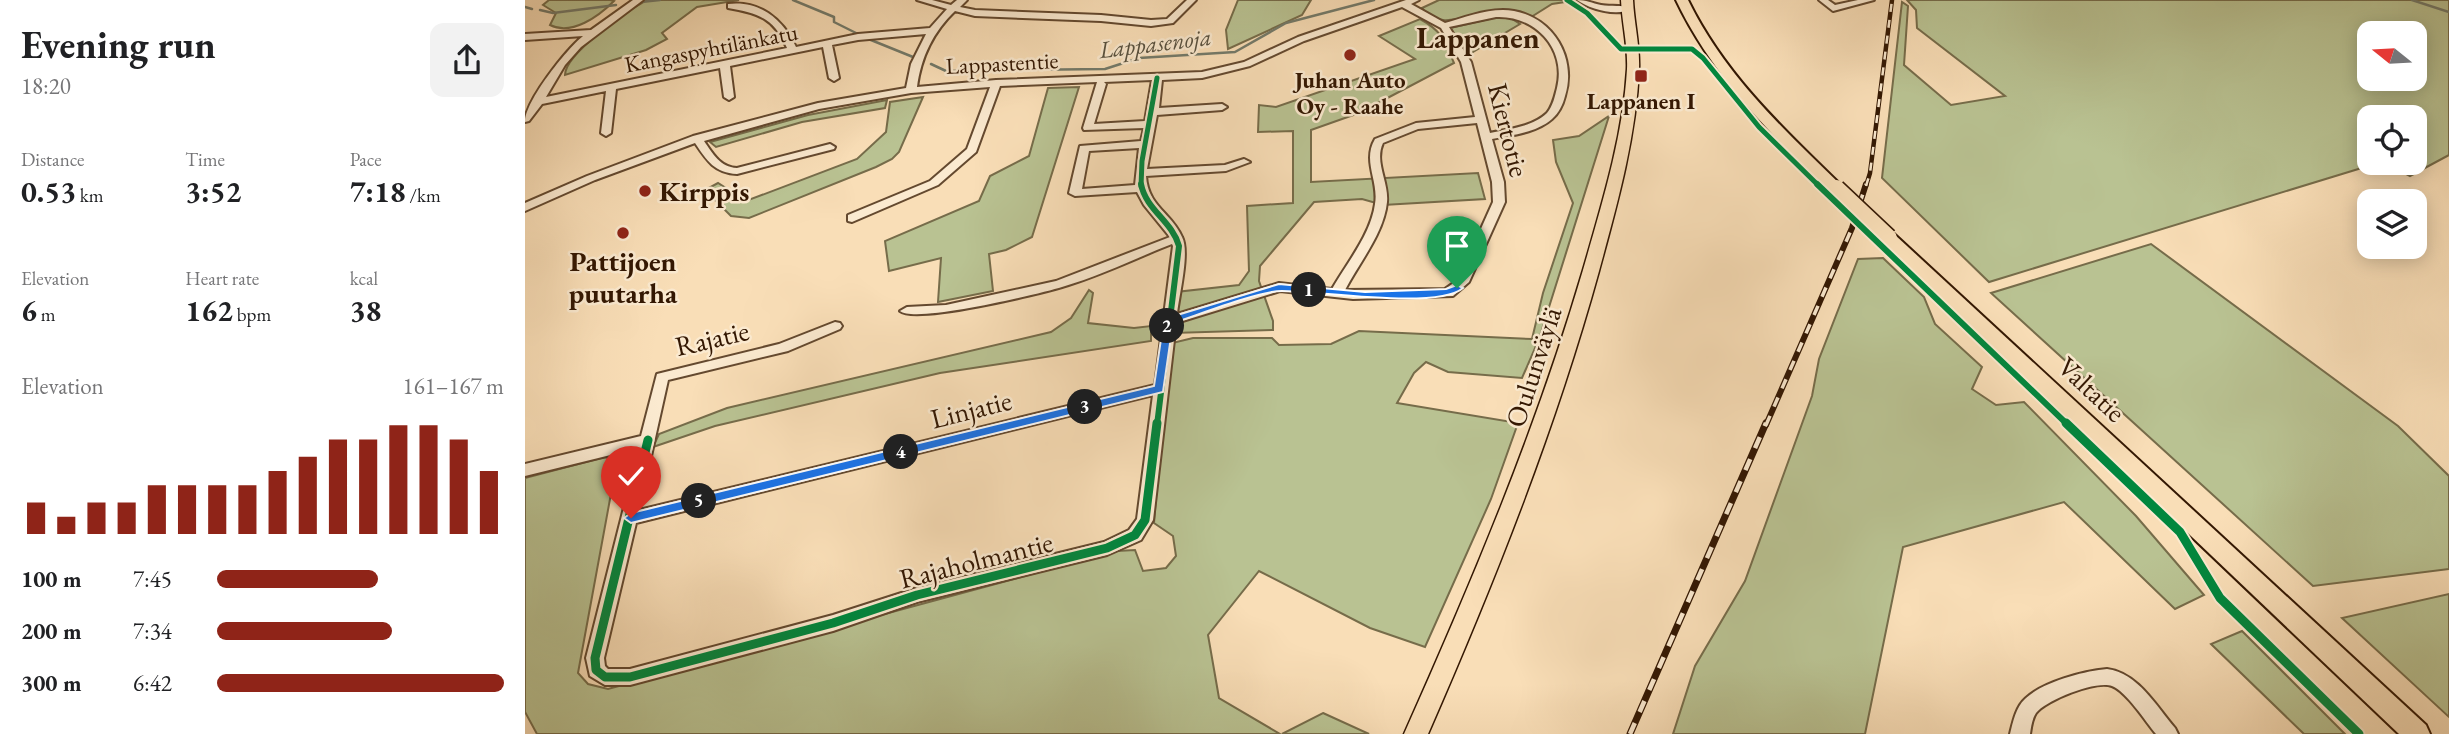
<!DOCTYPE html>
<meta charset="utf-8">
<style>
body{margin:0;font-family:"EB Garamond",serif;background:#f2f2f2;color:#202124;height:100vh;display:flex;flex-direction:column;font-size:26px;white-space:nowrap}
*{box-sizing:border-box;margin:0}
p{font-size:23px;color:#757577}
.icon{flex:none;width:38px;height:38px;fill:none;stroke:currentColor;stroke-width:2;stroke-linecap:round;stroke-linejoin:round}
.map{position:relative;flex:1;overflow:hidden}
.side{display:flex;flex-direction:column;background:#fff;width:525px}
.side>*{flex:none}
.needle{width:46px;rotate:288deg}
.buttons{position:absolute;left:1832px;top:21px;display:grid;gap:14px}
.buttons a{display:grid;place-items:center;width:70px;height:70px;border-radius:14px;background:#fff;box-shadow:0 4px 18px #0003;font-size:35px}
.pin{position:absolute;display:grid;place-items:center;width:60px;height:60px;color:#fff;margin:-72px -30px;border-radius:50% 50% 50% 0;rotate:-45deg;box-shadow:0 0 7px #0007}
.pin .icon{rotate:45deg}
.km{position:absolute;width:35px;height:35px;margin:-18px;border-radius:50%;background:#222;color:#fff;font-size:19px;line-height:35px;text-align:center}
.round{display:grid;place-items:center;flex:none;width:74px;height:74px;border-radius:14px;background:#f2f2f2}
.summary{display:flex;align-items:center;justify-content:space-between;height:119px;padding:0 21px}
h1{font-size:38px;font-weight:700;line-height:52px}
.metrics{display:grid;grid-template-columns:repeat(3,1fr);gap:10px;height:119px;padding:7px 21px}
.metrics div{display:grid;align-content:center}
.metrics b{font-size:30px;font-weight:700}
.metrics small{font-size:19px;font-weight:400}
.metrics p{font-size:19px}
.chart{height:196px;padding:14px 21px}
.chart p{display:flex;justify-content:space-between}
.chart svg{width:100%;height:126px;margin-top:7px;stroke:#8f2418;stroke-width:6}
ul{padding:0 21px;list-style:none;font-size:23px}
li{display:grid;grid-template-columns:112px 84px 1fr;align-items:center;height:52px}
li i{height:18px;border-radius:9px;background:#8f2418}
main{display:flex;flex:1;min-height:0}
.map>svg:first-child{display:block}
.green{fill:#b9c292;stroke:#766c4a;stroke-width:2;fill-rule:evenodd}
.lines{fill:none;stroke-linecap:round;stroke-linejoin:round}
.stream{stroke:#737a6a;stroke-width:2.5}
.minor-casing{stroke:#64492f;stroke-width:4}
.major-casing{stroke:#331702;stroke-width:3}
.highway-casing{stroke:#331702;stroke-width:4}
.minor{fill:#fbead0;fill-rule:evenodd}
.major{fill:#f9deb7;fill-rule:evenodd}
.highway{fill:#f9deb7;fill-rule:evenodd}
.rail-far2-casing{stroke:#331702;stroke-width:4.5}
.rail-far1-casing{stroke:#331702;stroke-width:6}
.rail-casing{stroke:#331702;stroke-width:7}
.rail-far2{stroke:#fbead0;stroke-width:2.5;stroke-dasharray:8;stroke-linecap:butt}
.rail-far1{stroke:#fbead0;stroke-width:3.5;stroke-dasharray:10;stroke-linecap:butt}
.rail{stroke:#fbead0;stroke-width:4.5;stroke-dasharray:12;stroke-linecap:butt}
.highway-bridge-casing{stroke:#331702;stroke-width:21;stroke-linecap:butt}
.highway-bridge{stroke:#f9deb7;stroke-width:18}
.cycleway-far2-casing{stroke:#fbead0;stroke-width:9}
.cycleway-far1-casing{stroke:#fbead0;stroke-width:10}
.cycleway-casing{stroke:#fbead0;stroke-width:13}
.cycleway-far2{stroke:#00873e;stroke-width:5}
.cycleway-far1{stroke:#00873e;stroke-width:6}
.cycleway{stroke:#00873e;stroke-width:9}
.route{fill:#1a73e8;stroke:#fff;stroke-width:2}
.poi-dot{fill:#8f2418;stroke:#fbead0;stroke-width:2.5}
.labels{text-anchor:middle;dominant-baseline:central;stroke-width:5;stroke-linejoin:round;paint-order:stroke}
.far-street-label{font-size:23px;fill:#331702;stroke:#fbead0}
.far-poi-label{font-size:23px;font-weight:bold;fill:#331702;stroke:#fbead0}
.far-water-label{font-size:24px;font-style:italic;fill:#58513f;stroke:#fbead0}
.street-label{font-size:28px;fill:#331702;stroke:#fbead0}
.poi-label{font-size:28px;font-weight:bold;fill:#331702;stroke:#fbead0;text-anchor:start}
.far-district-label{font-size:30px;font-weight:bold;fill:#331702;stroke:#fbead0}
</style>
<main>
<section class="side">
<div class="summary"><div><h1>Evening run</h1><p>18:20</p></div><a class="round"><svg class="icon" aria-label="share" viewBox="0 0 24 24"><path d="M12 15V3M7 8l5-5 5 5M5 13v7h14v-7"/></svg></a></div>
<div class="metrics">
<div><p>Distance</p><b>0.53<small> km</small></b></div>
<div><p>Time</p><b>3:52</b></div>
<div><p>Pace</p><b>7:18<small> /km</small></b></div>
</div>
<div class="metrics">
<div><p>Elevation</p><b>6<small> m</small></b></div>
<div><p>Heart rate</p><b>162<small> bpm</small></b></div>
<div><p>kcal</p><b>38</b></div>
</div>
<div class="chart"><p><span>Elevation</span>161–167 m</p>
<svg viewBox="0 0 160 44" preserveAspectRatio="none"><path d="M5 44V33M15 44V38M25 44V33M35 44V33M45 44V27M55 44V27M65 44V27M75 44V27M85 44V22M95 44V17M105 44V11M115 44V11M125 44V6M135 44V6M145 44V11M155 44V22"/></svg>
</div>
<ul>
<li><b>100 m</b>7:45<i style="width:56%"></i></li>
<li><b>200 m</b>7:34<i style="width:61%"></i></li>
<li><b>300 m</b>6:42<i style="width:100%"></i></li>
</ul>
</section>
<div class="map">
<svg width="1924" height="734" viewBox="0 0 1924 734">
<rect width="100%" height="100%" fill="#f9deb7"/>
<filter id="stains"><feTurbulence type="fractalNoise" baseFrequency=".00286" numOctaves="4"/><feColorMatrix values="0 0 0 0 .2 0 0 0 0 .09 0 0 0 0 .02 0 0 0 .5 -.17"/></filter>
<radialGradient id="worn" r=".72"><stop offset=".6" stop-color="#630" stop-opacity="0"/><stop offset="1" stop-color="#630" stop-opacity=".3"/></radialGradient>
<g class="green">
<path d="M24,0H85L89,1C74,16 47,36 25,25L31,13L18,5Z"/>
<path d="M122,0H214L172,7L137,33L142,39L121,50L40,75C40,53 103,11 122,0Z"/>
<path d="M713,0H786L777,15L703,49L701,30Z"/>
<path d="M914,0H1038L1040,2L1027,4L1003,19C993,16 980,11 970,11C946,12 915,33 897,8Z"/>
<path d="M1382,0H1924V155L1885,176L1861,163H1890V117H1844V163H1853L1464,282L1357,178L1377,2L1383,6L1379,65L1426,105L1480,96L1392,28L1391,10ZM1844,33H1890V79H1844Z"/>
<path d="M973,17H984L995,24L941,56L925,28Z"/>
<path d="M895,19C917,31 919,40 929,63L834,113L786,130V182L953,173L960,199L858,205L837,199L789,202L735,266L734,281L748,321V330L648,333L651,292L714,285L724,271L722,206L768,203V131L733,132L734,105L751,107L890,59L854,36Z"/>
<path d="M554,87L507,237L481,250L464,254L468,291L413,302L416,258L364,271L360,241L454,201L465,176L504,156L523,88Z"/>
<path d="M398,97L374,152L367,159L351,167L224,218L206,216L180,190L193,183L221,201L332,159L361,132L365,102Z"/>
<path d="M362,100L360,108L277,122L191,147L185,142L283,115Z"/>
<path d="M1084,116L1014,339L997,378L923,372L901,362L889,373L872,403L993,423L966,499L900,647L845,628L734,571L683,635L694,698L755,734H12L0,712V478L80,457L92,461L53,673L63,684L83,689L592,551L610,550L618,571L641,568L651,556L648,536L629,523L643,344L668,338H747L754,345L806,344L834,331L1007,339L1018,293L1048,203L1031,162L1028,140L1054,136Z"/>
<path d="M1626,244L1873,426L1924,476V569L1788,586L1466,293Z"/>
<path d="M1358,258L1399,297L1410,324L1457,367L1447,389L1471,405L1499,402L1611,516L1679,595L1650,609L1539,502L1378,547L1340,734H1148L1170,666L1220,581L1287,396L1294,359L1333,259Z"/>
<path d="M564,290L568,293L563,323L609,328L626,326V341L415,373L190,426L128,447L134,434L202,408L526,332L546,318Z"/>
<path d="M1924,594V717L1817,618Z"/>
<path d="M1717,631L1820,734H1779L1686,644Z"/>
<path d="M798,713L844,734H757Z"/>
</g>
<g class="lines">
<g class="stream">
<path d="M268,0L309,17V22L335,35"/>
<path d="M1887,0L1924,12"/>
<path d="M116,2L135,0"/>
<path d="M0,7L7,9"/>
<path d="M15,10L28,13L91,5"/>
<path d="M341,38L388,57"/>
<path d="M406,64L421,71L580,69L614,58L710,52L761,23L849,0"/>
</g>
<g class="minor-casing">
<g id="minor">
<path d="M108,0H118L56,47L40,65L21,97L262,48C249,18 233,13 203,8V4C234,0 258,19 271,47L333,34L405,28L422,9L392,0H407L426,5L432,0H442L435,7L450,10L576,15L626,20L642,19L662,0H671L648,23L626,26L576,21L450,16L430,11C408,32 396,57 392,87L471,80L677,72L719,62L773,37L881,0H894L886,4L920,23C942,17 966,7 989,11C1028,18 1052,58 1040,96C1038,104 1034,113 1027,119C1011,133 987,135 967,139L979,182L980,202L944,282L928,296L828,299L755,291L651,323L628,520L616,540L582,555L392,602L308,631L105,685H80L65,676L61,658L114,448L0,476V464L116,436L132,374L254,344L310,322L315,323L317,326L315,329L263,351L143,380L114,510L630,385L648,246L647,244C611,258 575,276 537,287C514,294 390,324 375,311L382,307L421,305L531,281L645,237L619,205L612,192L550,196L544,193L555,146L616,141L619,128L559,130L558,128L572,82L475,86L451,152L413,185L327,222L323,221V215L405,181L442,149L465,87L386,93L294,109L179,141C188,154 195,167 212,168L305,144L310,147L309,149L212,174C190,173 182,161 170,143L70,180L0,211V203L62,176L168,136L293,103L381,88L386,64L401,34L333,40L307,45L314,78L309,81L304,78L298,47L205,66L209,97L204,100L199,97L195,68L91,89L86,133L81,136L76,133L81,91L17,104L4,121L0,122C0,101 41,50 58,36L0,40V34L66,30ZM877,7L916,28L936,62L950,117L891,123L850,139C837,161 854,181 850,204C846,234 822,263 807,289L754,283L652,314C654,295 665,252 657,237C646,212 623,207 621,176L701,171L725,162L719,159L700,165L622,169L632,115L697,110L702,107L697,104L634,108L637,80L677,78L725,66L779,41ZM971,17C1009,15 1042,48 1032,88C1030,96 1028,106 1022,113C1007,127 984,129 965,133L946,62L924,27ZM627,80L620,121L569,124L581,84L579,82ZM952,123L967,182L968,202L933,280L920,289L820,290C834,263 859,233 862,202C864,182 849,162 858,143L893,129ZM614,148L610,185L557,189L564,151ZM628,395L612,519L604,530L579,542L392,588L308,615L105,669H83L80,666L79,658L111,523Z"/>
<path d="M1052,0C1061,0 1067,3 1076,5C1086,7 1097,4 1106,9C1092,17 1064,9 1052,0Z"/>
<path d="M1294,0H1303L1310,5L1333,0H1349L1308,11Z"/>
<path d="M1582,669C1613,673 1631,706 1650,728L1653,734H1631C1621,722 1601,691 1587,686C1571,680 1521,700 1511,713C1507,719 1506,727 1505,734H1485C1488,722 1491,707 1500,699C1517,682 1559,671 1582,669Z"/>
</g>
</g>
<g class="major-casing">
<path id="major" d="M1096,0H1108C1109,23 1115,45 1114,69C1111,138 1092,205 1074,271C1030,430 969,583 903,734H879C947,582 1011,430 1058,270C1077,204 1098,137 1102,69C1103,46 1097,23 1096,0Z"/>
</g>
<g class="highway-casing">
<g id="highway">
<path d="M1151,0H1163C1199,74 1258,129 1317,186L1319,189L1317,192H1305C1246,134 1187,76 1151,0Z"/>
<path d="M1363,233L1369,234L1901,725L1905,734H1874L1357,242L1355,238Z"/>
</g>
</g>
<use href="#minor" class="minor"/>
<use href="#major" class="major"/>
<use href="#highway" class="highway"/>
<g class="rail-far2-casing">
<path id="rail-far2" d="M1341,186L1345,173L1367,0"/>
</g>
<g class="rail-far1-casing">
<path id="rail-far1" d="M1241,425L1327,228L1341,184"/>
</g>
<g class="rail-casing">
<path id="rail" d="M1105,734L1241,423"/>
</g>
<use href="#rail-far2" class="rail-far2"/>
<use href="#rail-far1" class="rail-far1"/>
<use href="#rail" class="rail"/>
<g class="highway-bridge-casing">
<path id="highway-bridge" d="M1311,189L1363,238"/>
</g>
<use href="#highway-bridge" class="highway-bridge"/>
<g class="cycleway-far2-casing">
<g id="cycleway-far2">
<path d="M1042,0L1062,13L1096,49H1167L1178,58L1234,127L1294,186"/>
<path d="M616,186L617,161L632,78"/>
</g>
</g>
<g class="cycleway-far1-casing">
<g id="cycleway-far1">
<path d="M616,184C621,210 647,221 654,246L632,425"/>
<path d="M1292,184L1543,425"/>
</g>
</g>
<g class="cycleway-casing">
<g id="cycleway">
<path d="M1541,423L1655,532L1695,598L1834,734"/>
<path d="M123,440L70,658L71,670L80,677H105L308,623L392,595L582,548L610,535L620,520L632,423"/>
</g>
</g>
<use href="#cycleway-far2" class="cycleway-far2"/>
<use href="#cycleway-far1" class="cycleway-far1"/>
<use href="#cycleway" class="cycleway"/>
</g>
<path class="route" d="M754,284L840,292L921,289L932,285L938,288C913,310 793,291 757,291C734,291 673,315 648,323L638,392L106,523L99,518L106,513L629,386L639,319Z"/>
<g class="poi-dot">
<circle cx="825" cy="55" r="7"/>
<rect x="1109" y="69" width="14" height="14" rx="3.5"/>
<circle cx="120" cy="191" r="7"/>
<circle cx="98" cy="233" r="7"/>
</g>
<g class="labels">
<g class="far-street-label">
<text transform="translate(186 48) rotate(-11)">Kangaspyhtilänkatu</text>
<text transform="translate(477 63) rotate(-3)">Lappastentie</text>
</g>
<g class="far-poi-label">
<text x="825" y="80">Juhan Auto<tspan x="825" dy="26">Oy - Raahe</tspan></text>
<text x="1116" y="101">Lappanen I</text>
</g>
<g class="far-water-label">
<text transform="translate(630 43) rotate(-7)">Lappasenoja</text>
</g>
<g class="street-label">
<text transform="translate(984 130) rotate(76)">Kiertotie</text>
<text transform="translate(187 338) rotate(-13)">Rajatie</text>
<text transform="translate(1008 367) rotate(-72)">Oulunväylä</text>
<text transform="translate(1567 389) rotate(43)">Valtatie</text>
<text transform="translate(446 409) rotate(-14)">Linjatie</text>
<text transform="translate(451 560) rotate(-14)">Rajaholmantie</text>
</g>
<g class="poi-label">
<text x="134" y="191">Kirppis</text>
<text x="98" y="261" text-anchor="middle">Pattijoen<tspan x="98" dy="32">puutarha</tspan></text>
</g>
<g class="far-district-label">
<text x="953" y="37">Lappanen</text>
</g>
</g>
<rect width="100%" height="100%" filter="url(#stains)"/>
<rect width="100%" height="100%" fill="url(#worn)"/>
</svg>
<div class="buttons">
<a><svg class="needle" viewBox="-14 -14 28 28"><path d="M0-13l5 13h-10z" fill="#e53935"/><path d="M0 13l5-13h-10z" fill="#757577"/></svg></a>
<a><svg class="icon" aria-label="locate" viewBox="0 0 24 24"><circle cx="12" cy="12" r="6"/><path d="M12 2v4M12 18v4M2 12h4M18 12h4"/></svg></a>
<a><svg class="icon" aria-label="layers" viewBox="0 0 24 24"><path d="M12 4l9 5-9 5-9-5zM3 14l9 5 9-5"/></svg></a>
</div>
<div class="pin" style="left:932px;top:288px;background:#1e9e55"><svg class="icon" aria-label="arrive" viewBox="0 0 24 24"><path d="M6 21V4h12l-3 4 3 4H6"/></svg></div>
<div class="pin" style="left:106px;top:518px;background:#d93025"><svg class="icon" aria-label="check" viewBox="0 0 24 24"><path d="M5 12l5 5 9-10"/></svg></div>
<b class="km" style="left:784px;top:290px">1</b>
<b class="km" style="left:642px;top:326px">2</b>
<b class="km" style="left:560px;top:407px">3</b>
<b class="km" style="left:376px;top:452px">4</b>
<b class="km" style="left:174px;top:501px">5</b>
</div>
</main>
